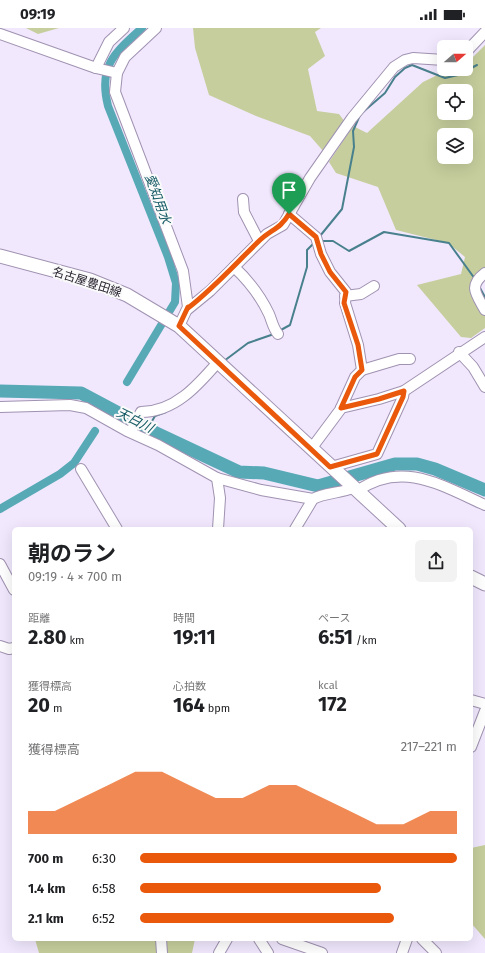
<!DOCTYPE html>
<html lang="ja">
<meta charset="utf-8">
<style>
body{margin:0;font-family:"Fira Sans","Noto Sans JP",sans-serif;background:#f2f2f2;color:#202124;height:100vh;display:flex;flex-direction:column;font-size:15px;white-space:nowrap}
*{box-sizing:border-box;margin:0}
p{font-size:13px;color:#757577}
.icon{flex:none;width:22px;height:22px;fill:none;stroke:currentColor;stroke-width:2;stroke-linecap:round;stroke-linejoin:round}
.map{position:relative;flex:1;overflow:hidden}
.panel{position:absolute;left:12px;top:499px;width:461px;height:414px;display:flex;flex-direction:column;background:#fff;border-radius:6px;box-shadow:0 4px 16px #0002}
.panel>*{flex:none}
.needle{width:26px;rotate:70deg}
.tools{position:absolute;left:437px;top:12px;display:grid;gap:8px}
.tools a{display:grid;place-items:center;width:36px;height:36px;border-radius:6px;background:#fff;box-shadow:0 4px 16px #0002;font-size:20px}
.pin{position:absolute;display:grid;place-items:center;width:34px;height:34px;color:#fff;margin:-41px -17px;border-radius:50% 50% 50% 0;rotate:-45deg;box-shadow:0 0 4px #0007}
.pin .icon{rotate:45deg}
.round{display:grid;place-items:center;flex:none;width:42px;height:42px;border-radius:6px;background:#f2f2f2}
.overview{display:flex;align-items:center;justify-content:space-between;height:68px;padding:0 16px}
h1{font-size:22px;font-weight:700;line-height:30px}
.stats{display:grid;grid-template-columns:repeat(3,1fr);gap:6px;height:68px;padding:4px 16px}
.stats div{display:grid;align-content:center}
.stats b{font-size:20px;font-weight:700}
.stats small{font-size:11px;font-weight:400}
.stats p{font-size:11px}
.chart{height:112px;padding:8px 16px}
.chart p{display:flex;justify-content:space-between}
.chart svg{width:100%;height:72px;margin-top:4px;fill:#ea580c;opacity:.7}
ul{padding:0 16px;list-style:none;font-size:13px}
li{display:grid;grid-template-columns:64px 48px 1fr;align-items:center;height:30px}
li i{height:10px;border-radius:5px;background:#ea580c}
.status{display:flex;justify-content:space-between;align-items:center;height:28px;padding:0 20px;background:#fff;direction:ltr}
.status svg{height:11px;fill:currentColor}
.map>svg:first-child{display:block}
.green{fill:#c6ce9d;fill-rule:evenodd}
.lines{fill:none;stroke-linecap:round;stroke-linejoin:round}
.stream{stroke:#49808d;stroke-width:2}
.canal{stroke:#58a9b6;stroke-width:8}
.river{stroke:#58a9b6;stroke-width:13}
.minor-casing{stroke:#a092b1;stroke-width:12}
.major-casing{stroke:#a092b1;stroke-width:15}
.minor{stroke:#fff;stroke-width:10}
.major{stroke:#fff;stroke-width:13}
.route-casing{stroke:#fff;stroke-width:8}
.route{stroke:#ea580c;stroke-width:5}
.labels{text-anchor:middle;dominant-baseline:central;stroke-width:4;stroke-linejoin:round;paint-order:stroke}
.street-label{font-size:12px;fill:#27222e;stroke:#fafafa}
.water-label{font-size:13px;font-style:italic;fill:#105761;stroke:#fafafa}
</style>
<div class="status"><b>09:19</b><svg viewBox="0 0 49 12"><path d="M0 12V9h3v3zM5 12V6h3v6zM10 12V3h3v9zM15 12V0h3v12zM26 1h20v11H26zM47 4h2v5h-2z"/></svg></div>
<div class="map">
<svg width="485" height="925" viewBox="0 0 485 925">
<rect width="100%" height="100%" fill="#f1e8fd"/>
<g class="green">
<path d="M26,0H59L38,6Z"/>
<path d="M193,0H321L315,4L325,28L308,41L317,83L339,86L345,94L324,124L310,108L256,88L209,67L195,20Z"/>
<path d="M485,17V242L471,262L485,288V300L471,310L461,309L417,257L461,246L465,229L448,215L396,202L378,159L336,145L329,134L353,98L367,105L423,54L450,41H466V34L470,32ZM444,63H466V85H444ZM444,107H466V129H444Z"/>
<path d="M485,817V911L471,895V820Z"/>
<path d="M35,911H195L192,925H39Z"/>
</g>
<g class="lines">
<g class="stream">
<path d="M363,84L385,65L395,49L405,40L412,37L445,50L458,47L477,37"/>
<path d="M320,208L342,181L354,119L353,103L360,87"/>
<path d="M320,213H333L349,223L384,204L449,215L475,251"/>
<path d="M480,260L485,269"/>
<path d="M279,303L290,297L307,239V222L314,215"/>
<path d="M224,333L248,315L274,306"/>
<path d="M148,400L155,388L166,384"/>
</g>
<g class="canal">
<path d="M127,354L175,274L176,255L168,229L108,78C98,39 114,25 142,0"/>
<path d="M0,481L60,446L74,435L95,403"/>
</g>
<path class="river" d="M0,363L81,365L158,406L239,444L264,445L318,458L395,436H417L435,441L485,462"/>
<g class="minor-casing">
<g id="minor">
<path d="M156,0L125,29L117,45L115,64L183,243L188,279L179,298"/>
<path d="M0,6L96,40L117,45"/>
<path d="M466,24L485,4"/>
<path d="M96,40L109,14L124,0"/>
<path d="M243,171L244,184L259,213"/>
<path d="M289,186L316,209L321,226L330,244L346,264L345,275L358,317L362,342L355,349L340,382L311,421"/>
<path d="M234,239C248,252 261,269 269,286C272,293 273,300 278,306"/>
<path d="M485,245C468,258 476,266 485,282"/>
<path d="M345,268L361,266L374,258"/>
<path d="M188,279V281L210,263L267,206L283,197L310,150L352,90L394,39L405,32L413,30L444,32"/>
<path d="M459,324L473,339L485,359"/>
<path d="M362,342L399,331H410"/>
<path d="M0,379L70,377L86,380L127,403L158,417L217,450L261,462L313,471"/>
<path d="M341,380L379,371L404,363L485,309"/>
<path d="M131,403L141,384C175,384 198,357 218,334"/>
<path d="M331,439L377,426L403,369L404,363"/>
<path d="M81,441L117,501"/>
<path d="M217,450L220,470L218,501"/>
<path d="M357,463C402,432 441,457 485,477"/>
<path d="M295,501L313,471C323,465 341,465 353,460"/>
<path d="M0,536L14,562"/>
<path d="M0,618L9,621L14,620"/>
<path d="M471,672L485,676"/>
<path d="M471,719L485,683"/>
<path d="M161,911L162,925"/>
<path d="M259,911L268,925"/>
<path d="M282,911L322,925"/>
<path d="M422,911L436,925"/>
<path d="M219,925L227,911"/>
<path d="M402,925L407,911"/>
</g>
</g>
<g class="major-casing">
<g id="major">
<path d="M0,228L90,252L127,267L179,298L399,501"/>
<path d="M471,549L485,556"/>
</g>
</g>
<use href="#minor" class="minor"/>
<use href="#major" class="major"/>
</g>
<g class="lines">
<g class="route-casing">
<path id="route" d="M289,186L316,209L321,226L330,244L346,264L344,275L358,317L362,342L355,349L341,380L379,371L404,363L403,369L377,426L330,439L179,298L188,279V280C215,259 235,236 260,212C272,201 280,201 289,186Z"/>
</g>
<use href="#route" class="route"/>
</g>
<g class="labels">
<g class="street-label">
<text transform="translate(87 254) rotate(18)">名古屋豊田線</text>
</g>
<g class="water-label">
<text transform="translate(158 171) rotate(70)">愛知用水</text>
<text transform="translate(135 392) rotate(27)">天白川</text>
</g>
</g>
</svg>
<div class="tools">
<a><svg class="needle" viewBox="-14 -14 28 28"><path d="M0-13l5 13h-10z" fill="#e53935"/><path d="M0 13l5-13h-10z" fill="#757577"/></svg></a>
<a><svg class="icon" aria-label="locate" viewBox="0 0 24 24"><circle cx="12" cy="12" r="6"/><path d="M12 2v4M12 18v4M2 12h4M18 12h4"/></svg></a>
<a><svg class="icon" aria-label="layers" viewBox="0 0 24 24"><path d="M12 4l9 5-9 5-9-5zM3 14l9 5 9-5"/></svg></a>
</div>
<div class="pin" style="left:289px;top:186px;background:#1e9e55"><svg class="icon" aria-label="arrive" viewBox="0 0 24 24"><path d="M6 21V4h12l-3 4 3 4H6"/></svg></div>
<section class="panel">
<div class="overview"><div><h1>朝のラン</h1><p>09:19 · 4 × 700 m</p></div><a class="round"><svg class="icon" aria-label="share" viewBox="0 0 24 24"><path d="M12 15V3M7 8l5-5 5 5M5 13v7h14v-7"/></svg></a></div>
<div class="stats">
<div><p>距離</p><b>2.80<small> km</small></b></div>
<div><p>時間</p><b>19:11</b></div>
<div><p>ペース</p><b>6:51<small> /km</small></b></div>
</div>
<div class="stats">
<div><p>獲得標高</p><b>20<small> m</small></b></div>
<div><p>心拍数</p><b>164<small> bpm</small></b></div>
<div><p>kcal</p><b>172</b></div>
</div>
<div class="chart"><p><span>獲得標高</span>217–221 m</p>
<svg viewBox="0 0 160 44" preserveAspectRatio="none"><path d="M0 44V30L10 30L20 22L30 14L40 6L50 6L60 14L70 22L80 22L90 14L100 14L110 22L120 30L130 38L140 38L150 30L160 30V44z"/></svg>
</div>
<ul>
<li><b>700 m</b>6:30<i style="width:100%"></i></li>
<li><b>1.4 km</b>6:58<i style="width:76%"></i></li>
<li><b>2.1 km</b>6:52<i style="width:80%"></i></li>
</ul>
</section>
</div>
